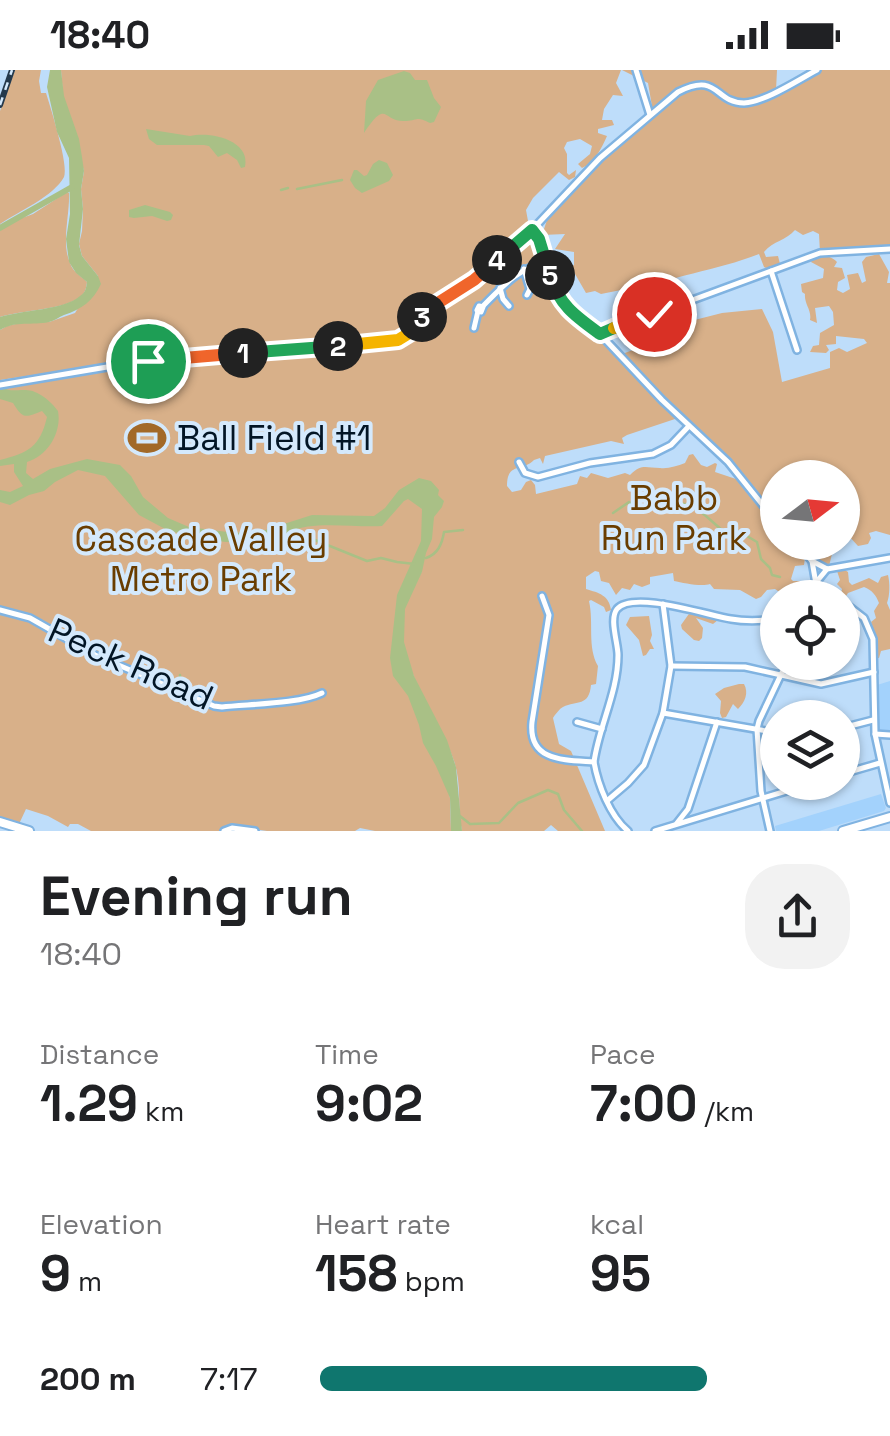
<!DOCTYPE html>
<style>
body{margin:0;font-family:"Space Grotesk",sans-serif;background:#f2f2f2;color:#202124;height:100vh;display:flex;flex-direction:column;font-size:38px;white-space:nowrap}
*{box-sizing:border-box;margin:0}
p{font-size:32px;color:#757577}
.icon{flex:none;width:55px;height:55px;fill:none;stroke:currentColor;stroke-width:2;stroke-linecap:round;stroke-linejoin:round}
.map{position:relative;height:761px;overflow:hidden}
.details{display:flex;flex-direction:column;background:#fff;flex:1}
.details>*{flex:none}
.needle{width:65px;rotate:74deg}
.controls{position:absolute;left:760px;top:390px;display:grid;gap:20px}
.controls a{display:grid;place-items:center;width:100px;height:100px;border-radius:50%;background:#fff;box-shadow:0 2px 8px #0004;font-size:50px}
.pin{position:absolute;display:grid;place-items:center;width:85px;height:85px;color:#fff;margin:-42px;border:5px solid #fff;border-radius:50%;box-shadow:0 2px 10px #0007}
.km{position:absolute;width:50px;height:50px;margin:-25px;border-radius:50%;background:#222;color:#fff;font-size:28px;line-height:50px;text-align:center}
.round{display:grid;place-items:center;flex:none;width:105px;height:105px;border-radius:40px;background:#f2f2f2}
.headline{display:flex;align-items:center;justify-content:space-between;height:170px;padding:0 40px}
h1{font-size:55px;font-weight:600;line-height:75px}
.stats{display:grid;grid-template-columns:repeat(3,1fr);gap:15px;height:170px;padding:10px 40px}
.stats div{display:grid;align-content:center}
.stats b{font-size:50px;font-weight:600}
.stats small{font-size:28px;font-weight:400}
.stats p{font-size:28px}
ul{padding:0 40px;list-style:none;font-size:32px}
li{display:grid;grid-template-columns:160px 120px 1fr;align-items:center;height:75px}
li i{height:25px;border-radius:12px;background:#0f766e}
.status{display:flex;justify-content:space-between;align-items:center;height:70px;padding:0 50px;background:#fff;direction:ltr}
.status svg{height:28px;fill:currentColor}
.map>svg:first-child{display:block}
.built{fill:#a3d2fc}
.green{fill:#d8b089;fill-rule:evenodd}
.water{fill:#a9c086}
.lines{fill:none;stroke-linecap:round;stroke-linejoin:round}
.stream{stroke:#a9c086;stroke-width:2.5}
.river{stroke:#a9c086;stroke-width:6}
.minor-casing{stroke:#80b3e1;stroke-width:10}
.major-casing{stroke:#80b3e1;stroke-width:12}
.minor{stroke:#fff;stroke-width:5}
.major{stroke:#fff;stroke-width:8}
.rail-casing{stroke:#24394c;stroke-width:6}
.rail{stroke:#d4e9fc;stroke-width:2.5;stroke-dasharray:8;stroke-linecap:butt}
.split-1-casing{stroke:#fff;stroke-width:20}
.split-2-casing{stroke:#fff;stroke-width:20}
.split-3-casing{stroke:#fff;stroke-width:20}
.split-4-casing{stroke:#fff;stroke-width:20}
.split-5-casing{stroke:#fff;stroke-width:20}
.split-6-casing{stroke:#fff;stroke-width:20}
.split-7-casing{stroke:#fff;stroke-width:20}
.split-1{stroke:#f0652b;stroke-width:12}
.split-2{stroke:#22a559;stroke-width:12}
.split-3{stroke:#f5b400;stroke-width:12}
.split-4{stroke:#f0652b;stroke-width:12}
.split-5{stroke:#22a559;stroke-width:12}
.split-6{stroke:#22a559;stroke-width:12}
.split-7{stroke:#f5b400;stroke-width:12}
.labels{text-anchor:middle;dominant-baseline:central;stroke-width:8;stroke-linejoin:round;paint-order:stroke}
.poi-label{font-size:35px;fill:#021525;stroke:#d4e9fc;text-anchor:start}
.park-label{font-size:35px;fill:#693d00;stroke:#d4e9fc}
.street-label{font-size:35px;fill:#021525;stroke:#d4e9fc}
</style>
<div class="status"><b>18:40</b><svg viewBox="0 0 49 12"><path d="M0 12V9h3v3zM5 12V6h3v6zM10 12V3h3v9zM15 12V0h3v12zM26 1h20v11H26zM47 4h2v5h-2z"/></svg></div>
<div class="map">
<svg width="890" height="761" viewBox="0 0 890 761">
<rect width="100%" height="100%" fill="#beddfa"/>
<g class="built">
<path d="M890,611V662L878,661L877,615Z"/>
<path d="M881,724L886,738L884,741L819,761H776L775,756Z"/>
</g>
<g class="green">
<path d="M15,0H41L39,11L41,23H46C51,39 69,96 64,107C54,126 18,142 0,154V41Z"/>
<path d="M61,0H621L616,13L623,26L613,25L604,39L602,50H612L614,55L598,59V63L607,66C602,78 594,93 582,98L578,94L590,84L592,76L580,69L567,72L564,78L567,84V103L569,105L576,100L575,107L569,110L559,102L533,128L526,140L530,162L479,207L525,169L529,167L534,170L537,166L560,230L600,264L681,347L627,365L622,368L624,374L611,371L545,386L543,394L540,388L534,390C522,402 507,392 507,416L512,422L521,420L526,412L531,410L535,415L536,424L577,414L580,406L587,408L591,403L608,408L625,403L630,405C642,393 646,398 660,398C668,399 677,396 685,393L689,385L693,384L701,395L707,397L715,393L717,394L715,402L736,409L744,416L747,415L777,454L778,472L795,473L805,488L804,495L795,496L791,509L793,511H811L813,515L809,527L788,528L775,519L767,520L761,527L756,529L740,520L714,519L710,514C702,517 683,513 674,511L673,503L650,507V514L642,517L634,514L630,520L622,518L616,525L609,513L601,511L599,502L595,501L586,507V519C599,523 609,525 611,540L606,542L604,537L591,530L589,531C594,553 587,577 598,596L596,614L591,615C589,637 577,630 563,637C560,638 554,646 553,648L559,674L571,681L605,761H558L551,755L544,761H462C457,738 462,714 454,691C439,645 390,589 405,537C409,525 416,513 422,501L407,509L396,604L441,676L450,728L451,761H375L360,758L355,761H267L236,756L224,758L221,761H91L78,754H70L68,757L48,746L26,739L19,754L0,747V315L125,294L357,272L153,287L0,310V260L7,256L24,252H49L75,243L98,206L82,186L79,174L82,161L83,139L81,119L84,101L63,25ZM474,211L427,245L412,265L405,270H398L421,244Z"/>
<path d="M622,0H777L776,20L817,0H890V179L820,183L819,164L813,161L803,165L795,160C787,170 773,171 764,182L766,187L778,186L780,194L766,198L764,197L759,184C716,201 670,205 628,225L621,220L601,224L595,221L586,223L571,197L574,195V182L555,179L565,164L542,165L550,141L593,94L653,42L648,13Z"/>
<path d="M67,122L69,123C70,145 61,172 70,193C73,202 81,206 87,212C86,218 86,222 80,227C64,240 21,240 0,247V160L14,151L33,144Z"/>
<path d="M879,184L889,202L887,213H890V465L876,461L869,463L871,468L868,474L858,476L848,465L843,468L842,408H778L777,448L736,397L622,284L644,276L647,263L654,258L651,247L655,245L660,250H664L665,245L670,244L668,251L675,255L722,243L762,239L773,262L782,312L830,298V282L839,278L847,282L867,273L864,269L836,266V274L826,275L829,280L826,283L810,282L813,276L819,275L820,263L834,255L833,242L829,236L815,238L817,253L810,250C812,240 804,234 805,224L802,222L801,214L823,208L824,199L811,192C816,182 830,185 837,192L834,197L842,198L845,208L838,212L837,220L843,223L850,219L847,205L858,203L862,213L866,211L862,192L866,187Z"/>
<path d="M802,473H838L833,480L829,496L819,494Z"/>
<path d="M843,499L848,502L849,512L852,515L869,508L878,513L881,507L888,505C890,513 890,525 887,533L890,540V579L881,581L879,588H877V570L871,552L876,548L874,541L879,533C876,525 872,520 864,517L848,523L846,526L840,527L842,519L837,514L840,510L837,501Z"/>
<path d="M691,541H696L704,546L718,550L713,554L696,548L703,558L702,568L699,571L694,570L682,559L681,555Z"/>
<path d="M649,546L652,565L650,571L654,579H650L646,585L643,586L639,570L626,555L630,547Z"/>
<path d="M739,614H744C749,623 745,632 738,639L733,634L726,647L722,648L720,643L721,631L715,624L724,618Z"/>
</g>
<g class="water">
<path d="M50,0H61L64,26L79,69L82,87L84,101L81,119L83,139L79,175L82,186L98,206L101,214C93,231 82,239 64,245C59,247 54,251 49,252C31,256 17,250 0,260V247C22,240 64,240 80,226C86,222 86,218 87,212L76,203L69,192L66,169L70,144L69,88L57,62L47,17Z"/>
<path d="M404,1L410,3L415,10H427L434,28L441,37L434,52L430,53C416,46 419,50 406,51C382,53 388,27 364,63L366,31L378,10Z"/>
<path d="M146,59L190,66C210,61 251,70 245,97L241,98L237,90L227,83L218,87L209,76L204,75H157L149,69Z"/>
<path d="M379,90L387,93L393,105L389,111L362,123L355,118L350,110L354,100H357L364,106L367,105L373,94Z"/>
<path d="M145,135L170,142L173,145L171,150L167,151L152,146L134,148L129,147V140Z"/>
<path d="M0,316C10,322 13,320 24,320C37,319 51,331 58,341C62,362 48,386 27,392L26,403L33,409L50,399L87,389L120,395L131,406L143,427L168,448L189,457L235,463L265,460L312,445L374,446L385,438L399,420L419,408L431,411L439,420L438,425L444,431L442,437L434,447L432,469L426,483L422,502L405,539L404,572L414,606L447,670L456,697L462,761H451L450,728L436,696L423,673L419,655L408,626L393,606L390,588L397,525L421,471L422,439L408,429L404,431L382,456C355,458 313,450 289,462C284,464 279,467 274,469L226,472L199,469L167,460L139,445L105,406L78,400L55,412L44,421L29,425L10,435L0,432V420L10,422L23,416L14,402V394L0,396V390C28,383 40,377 47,347L42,341C25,348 23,349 13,333L0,329Z"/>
</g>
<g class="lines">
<g class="stream">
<path d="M297,119L342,110"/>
<path d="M281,120L288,118"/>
<path d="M613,443L629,432C651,445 665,430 685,434C701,438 713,454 726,463H734L735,459L757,472L761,489L770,498L772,505L780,507"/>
<path d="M284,466L315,470L367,491L381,488L397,492L415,494"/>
<path d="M426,488C438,484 442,474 444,462L463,460"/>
<path d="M180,605V618"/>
<path d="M179,631L180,625"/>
<path d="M460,746L470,754L499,753L518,733L548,720L558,724L564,740L582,761"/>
</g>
<path class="river" d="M0,158L72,117"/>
<g class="minor-casing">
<g id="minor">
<path d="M636,0L650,45"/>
<path d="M532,160L539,169L553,217L560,230L600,264L662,330L728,392L778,454"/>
<path d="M524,199L530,219L527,225"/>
<path d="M771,201L797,280"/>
<path d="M500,218L503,229L509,236"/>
<path d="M479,236L483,237L481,242L477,240Z"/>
<path d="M482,237C503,216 517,199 546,192"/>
<path d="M474,258L478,241"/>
<path d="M600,264L820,183L890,179"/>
<path d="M0,315L125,294L361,274L405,267L428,240L473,210L532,160L600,88L678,22C719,1 714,33 744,33C765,32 798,10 817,0"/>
<path d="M519,392L525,403L538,407L590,393L653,384L671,375L689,356"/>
<path d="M795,472L812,491L816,514"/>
<path d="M812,491L827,499L890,488"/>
<path d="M816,514L837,528"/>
<path d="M542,526L549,545L532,652C528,692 565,690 594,692"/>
<path d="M813,528L818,510L827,499"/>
<path d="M842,531L864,548L873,569L875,664L890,733"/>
<path d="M0,540L30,548L95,585L214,636L222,637C248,634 300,634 322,623"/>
<path d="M671,596L745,597L821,614L874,602"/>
<path d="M663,643L778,663"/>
<path d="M577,652L602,659"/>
<path d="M842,658L873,650"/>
<path d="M875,664L890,665"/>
<path d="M842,704L880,693"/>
<path d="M608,730L628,713L644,695L663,643L671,596L663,534"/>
<path d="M677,753L688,739L717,652"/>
<path d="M224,761L232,758L255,761"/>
<path d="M628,761C610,746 598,715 594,692C599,656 618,622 618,585C618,573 609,549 617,539C633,520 710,546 731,549C747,552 762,551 778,549"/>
<path d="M655,761L816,712"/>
<path d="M770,761L761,721L757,659L759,651L787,592"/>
</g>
</g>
<g class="major-casing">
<g id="major">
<path d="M0,752L29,761"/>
<path d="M843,761L890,747"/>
</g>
</g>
<use href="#minor" class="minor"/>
<use href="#major" class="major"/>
<g class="rail-casing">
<path id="rail" d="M0,35L12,0"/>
</g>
<use href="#rail" class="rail"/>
</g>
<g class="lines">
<g class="split-1-casing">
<path id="split-1" d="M148,291L243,283"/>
</g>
<g class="split-2-casing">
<path id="split-2" d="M243,283L338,276"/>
</g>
<g class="split-3-casing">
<path id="split-3" d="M338,276L398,270L411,262L422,247"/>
</g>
<g class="split-4-casing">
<path id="split-4" d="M422,247L430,238L474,210L497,190"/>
</g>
<g class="split-5-casing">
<path id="split-5" d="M497,190L532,160L539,169L550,205"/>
</g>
<g class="split-6-casing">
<path id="split-6" d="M550,205C559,235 575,246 600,264L614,258"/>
</g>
<g class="split-7-casing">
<path id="split-7" d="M614,258L654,244"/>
</g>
<use href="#split-1" class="split-1"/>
<use href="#split-2" class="split-2"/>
<use href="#split-3" class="split-3"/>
<use href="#split-4" class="split-4"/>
<use href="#split-5" class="split-5"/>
<use href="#split-6" class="split-6"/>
<use href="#split-7" class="split-7"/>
</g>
<defs>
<g id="stadium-bare" transform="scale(3)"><path d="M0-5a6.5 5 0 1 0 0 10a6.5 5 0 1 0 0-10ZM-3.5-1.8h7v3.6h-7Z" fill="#a26928" stroke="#d4e9fc" stroke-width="2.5" paint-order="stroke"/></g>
</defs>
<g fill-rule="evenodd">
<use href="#stadium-bare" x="147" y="368"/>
</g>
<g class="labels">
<g class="poi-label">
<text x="177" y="368">Ball Field #1</text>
</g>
<g class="park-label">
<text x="674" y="428">Babb<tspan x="674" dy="40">Run Park</tspan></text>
<text x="201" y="469">Cascade Valley<tspan x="201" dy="40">Metro Park</tspan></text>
</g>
<g class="street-label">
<text transform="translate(131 594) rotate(24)">Peck Road</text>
</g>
</g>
</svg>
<div class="controls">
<a><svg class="needle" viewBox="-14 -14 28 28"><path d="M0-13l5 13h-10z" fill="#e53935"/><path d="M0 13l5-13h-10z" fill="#757577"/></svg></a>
<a><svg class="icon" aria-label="locate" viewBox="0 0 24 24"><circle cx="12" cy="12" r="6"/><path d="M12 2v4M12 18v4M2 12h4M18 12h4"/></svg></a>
<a><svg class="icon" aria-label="layers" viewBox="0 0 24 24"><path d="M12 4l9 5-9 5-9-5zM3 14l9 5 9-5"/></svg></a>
</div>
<div class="pin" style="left:148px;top:291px;background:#1e9e55"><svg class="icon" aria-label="arrive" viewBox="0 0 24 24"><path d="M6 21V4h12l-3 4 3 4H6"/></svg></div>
<div class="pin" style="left:654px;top:244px;background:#d93025"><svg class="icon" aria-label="check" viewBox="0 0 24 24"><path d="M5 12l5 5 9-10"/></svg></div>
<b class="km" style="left:243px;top:283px">1</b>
<b class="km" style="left:338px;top:276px">2</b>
<b class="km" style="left:422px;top:247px">3</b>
<b class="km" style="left:497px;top:190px">4</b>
<b class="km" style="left:550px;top:205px">5</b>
</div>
<section class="details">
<div class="headline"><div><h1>Evening run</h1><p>18:40</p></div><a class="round"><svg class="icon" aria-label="share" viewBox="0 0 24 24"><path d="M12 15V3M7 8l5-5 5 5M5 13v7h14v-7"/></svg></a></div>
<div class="stats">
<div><p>Distance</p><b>1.29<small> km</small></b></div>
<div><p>Time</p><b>9:02</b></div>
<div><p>Pace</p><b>7:00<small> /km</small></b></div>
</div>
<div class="stats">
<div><p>Elevation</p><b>9<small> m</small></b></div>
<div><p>Heart rate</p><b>158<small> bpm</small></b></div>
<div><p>kcal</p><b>95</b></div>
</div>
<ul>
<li><b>200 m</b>7:17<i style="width:73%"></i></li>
</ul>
</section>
